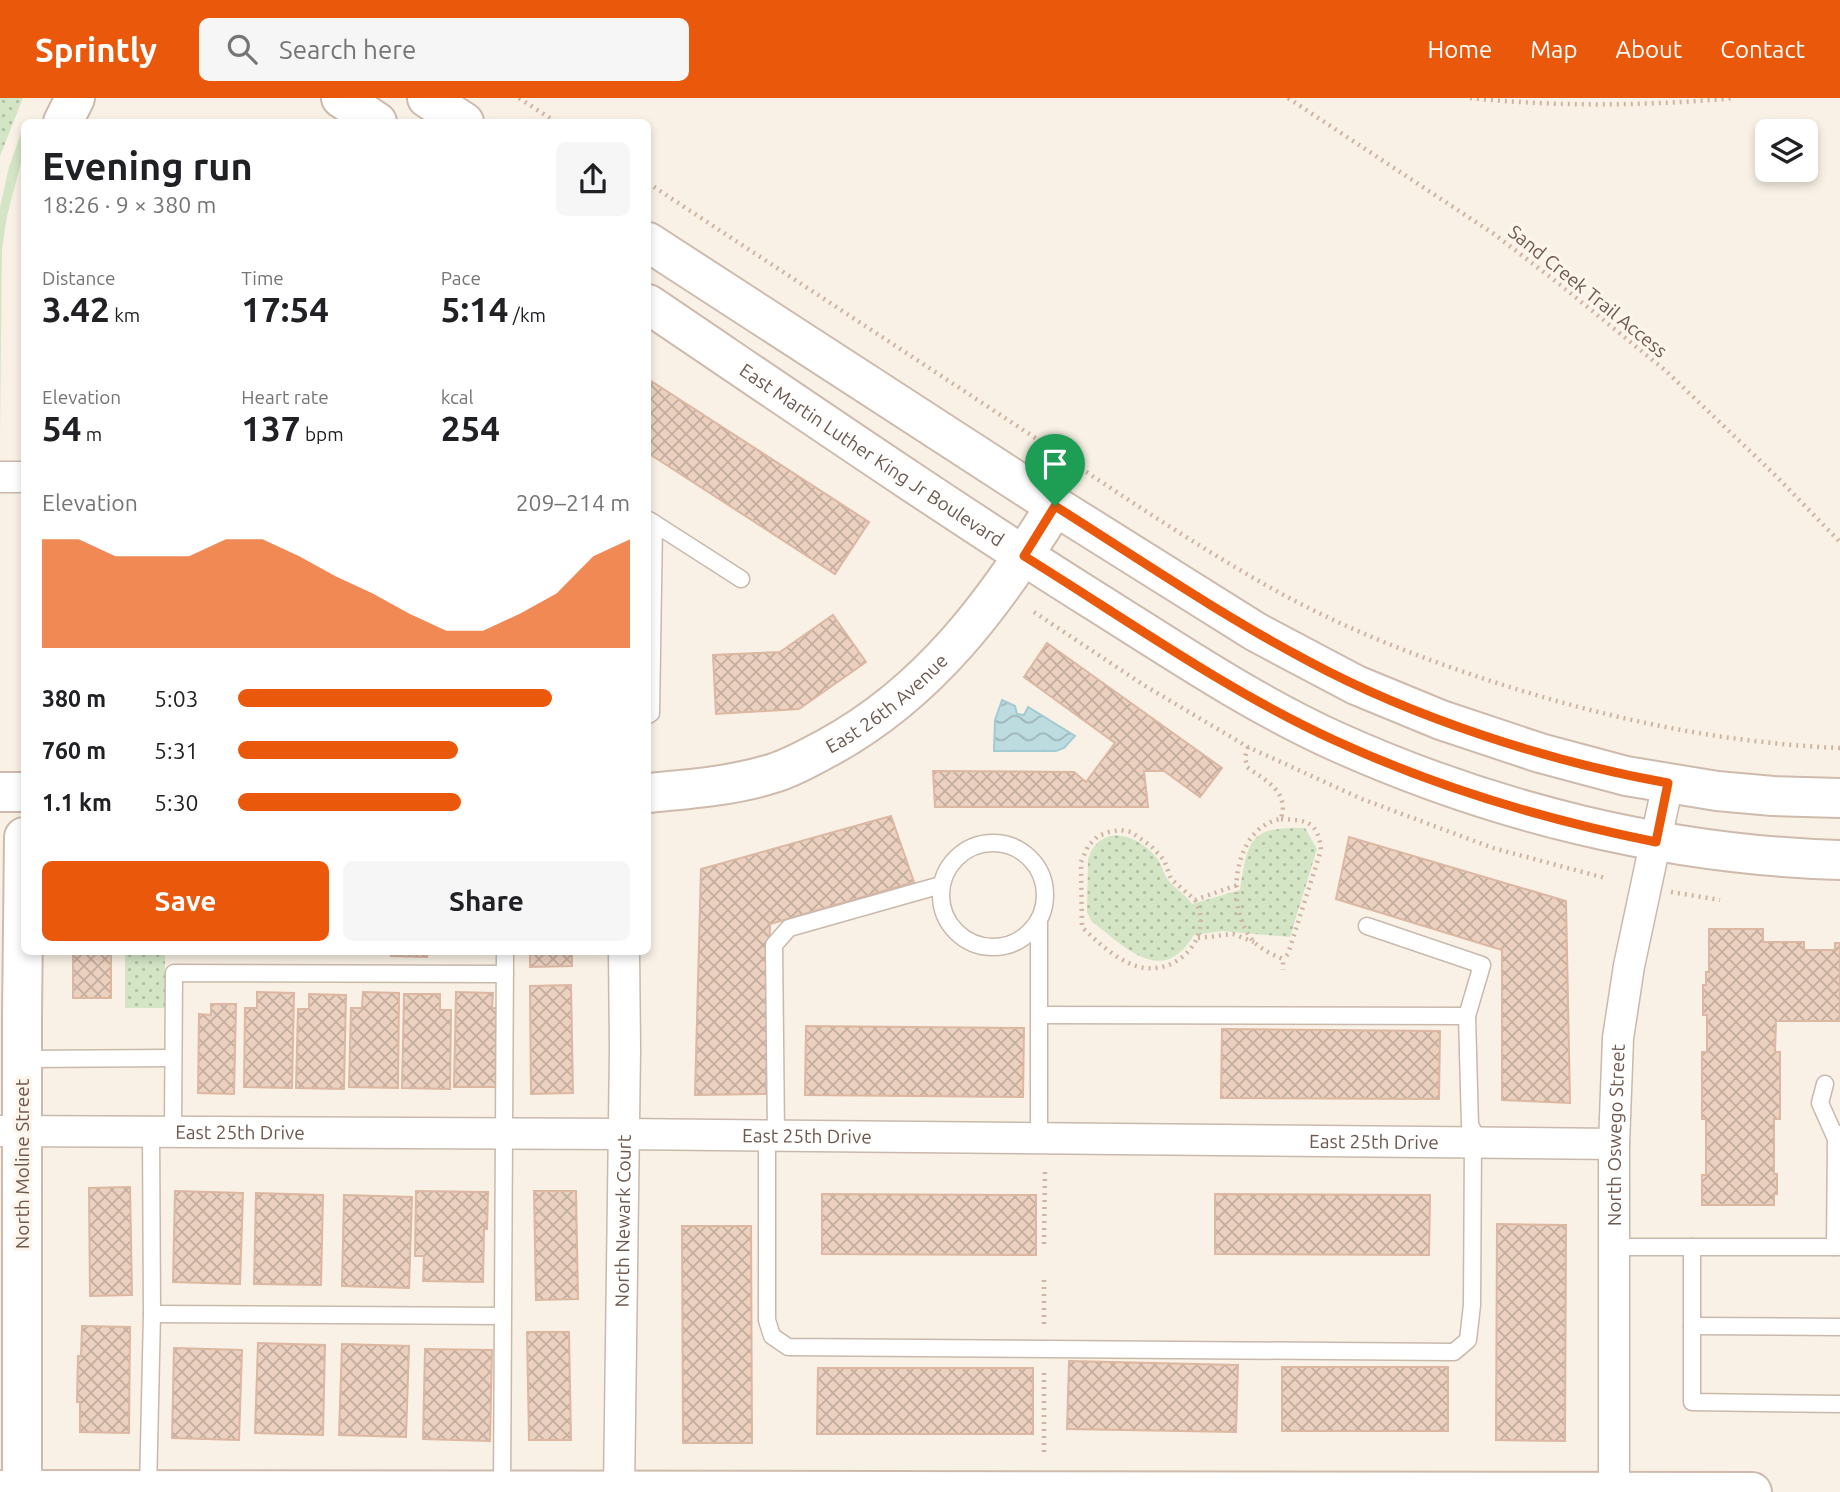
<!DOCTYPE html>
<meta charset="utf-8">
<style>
body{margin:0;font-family:Ubuntu,sans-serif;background:#f6f6f6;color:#202124;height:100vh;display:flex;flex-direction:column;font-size:26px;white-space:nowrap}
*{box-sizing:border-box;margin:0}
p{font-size:23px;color:#757577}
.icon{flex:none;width:38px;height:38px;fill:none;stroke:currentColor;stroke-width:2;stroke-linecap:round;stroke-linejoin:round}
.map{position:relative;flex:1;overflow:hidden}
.sheet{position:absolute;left:21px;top:21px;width:630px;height:836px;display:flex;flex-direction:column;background:#fff;border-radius:10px;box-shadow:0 4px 10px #0003}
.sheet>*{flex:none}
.buttons{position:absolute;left:1755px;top:21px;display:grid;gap:14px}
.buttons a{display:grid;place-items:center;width:63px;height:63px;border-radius:10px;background:#fff;box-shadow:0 4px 10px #0003;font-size:35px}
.pin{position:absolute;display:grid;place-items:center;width:60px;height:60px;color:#fff;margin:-72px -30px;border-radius:50% 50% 50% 0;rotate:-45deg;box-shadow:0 0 7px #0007}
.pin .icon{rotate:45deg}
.round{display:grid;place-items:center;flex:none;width:74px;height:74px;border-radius:10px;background:#f6f6f6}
.headline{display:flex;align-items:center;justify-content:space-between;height:119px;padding:0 21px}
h1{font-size:38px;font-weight:700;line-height:52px}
.figures{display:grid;grid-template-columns:repeat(3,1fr);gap:10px;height:119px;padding:7px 21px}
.figures div{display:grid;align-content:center}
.figures b{font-size:35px;font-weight:700}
.figures small{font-size:19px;font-weight:400}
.figures p{font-size:19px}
.chart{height:196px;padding:14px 21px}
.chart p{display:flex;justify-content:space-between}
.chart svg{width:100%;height:126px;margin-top:7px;fill:#ea580c;opacity:.7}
.primary-button{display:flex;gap:14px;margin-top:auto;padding:14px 21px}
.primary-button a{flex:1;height:80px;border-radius:10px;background:#ea580c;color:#fff;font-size:28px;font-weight:700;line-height:80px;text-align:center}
.primary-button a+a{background:#f6f6f6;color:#202124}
ul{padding:0 21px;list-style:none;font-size:23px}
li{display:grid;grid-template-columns:112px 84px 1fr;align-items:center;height:52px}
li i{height:18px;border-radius:9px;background:#ea580c}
header{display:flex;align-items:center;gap:42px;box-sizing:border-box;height:98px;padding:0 35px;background:#ea580c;color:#fff}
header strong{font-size:33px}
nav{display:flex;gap:38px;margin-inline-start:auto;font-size:24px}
.search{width:490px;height:63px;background:#f6f6f6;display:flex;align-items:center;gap:18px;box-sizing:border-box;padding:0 24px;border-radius:10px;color:#757577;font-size:26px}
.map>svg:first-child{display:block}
.green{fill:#d3e5c5}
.park{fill:url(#park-dots)}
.water{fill:url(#water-waves);stroke:#a3cbd1;stroke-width:2}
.building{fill:url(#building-cross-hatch);stroke:#dcb7a2;stroke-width:2}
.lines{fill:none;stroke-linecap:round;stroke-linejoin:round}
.lane-casing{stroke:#c9b9ac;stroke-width:19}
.street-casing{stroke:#c9b9ac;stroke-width:33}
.secondary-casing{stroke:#cebbad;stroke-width:42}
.path{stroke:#d0b4a3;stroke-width:4.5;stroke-dasharray:2 5;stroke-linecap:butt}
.lane{stroke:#fff;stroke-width:16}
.street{stroke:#fff;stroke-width:30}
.secondary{stroke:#fff;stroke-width:38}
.route-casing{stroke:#fff;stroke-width:14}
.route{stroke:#ea580c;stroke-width:9}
.labels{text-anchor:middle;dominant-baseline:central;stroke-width:7;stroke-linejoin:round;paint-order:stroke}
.street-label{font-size:19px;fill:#6f594d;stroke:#fdf5eb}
</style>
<header>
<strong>Sprintly</strong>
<div class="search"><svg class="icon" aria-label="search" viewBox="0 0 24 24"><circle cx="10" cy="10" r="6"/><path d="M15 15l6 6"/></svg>Search here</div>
<nav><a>Home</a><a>Map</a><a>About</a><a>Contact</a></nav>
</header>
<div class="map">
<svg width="1840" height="1394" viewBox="0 0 1840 1394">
<defs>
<pattern id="park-dots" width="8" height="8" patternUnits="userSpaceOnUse" patternTransform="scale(1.75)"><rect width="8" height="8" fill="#d3e5c5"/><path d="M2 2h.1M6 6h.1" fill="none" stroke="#afbda2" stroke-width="1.8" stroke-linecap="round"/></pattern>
<pattern id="water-waves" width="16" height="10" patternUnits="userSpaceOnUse" patternTransform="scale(1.75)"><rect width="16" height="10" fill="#bcdce0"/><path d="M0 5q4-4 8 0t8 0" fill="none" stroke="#9db5b8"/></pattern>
<pattern id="building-cross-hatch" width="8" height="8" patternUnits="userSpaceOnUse" patternTransform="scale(1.75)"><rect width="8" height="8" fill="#ecd1c0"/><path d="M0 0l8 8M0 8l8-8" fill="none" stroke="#c3ad9e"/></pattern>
</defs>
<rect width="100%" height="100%" fill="#f9f1e5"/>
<path class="green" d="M24,27V53L7,118L2,151L0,338V110L9,69Z"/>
<g class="park">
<path d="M0,0H23L0,58Z"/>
<path d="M1305,730L1317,751L1290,839L1222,833L1194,837C1162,890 1126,849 1092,824L1087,814L1088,762C1099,725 1136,735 1156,759C1162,766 1163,776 1169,783C1176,791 1186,797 1192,806L1240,792C1248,740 1250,729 1305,730Z"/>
<rect x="125" y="854" width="40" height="56"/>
</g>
<path class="water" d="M1002,602L1015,608L1017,616L1024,617L1028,609L1075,638L1064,650L1056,653H994L995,622Z"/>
<g class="building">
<path d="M648,281L869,424L835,476L648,355Z"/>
<path d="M833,517L866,564L799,611L716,616L713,557L780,554Z"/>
<path d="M1047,545L1222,670L1200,699L1164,673H1144L1148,709H935L933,673L1074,674L1086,684L1115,645L1024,579Z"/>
<path d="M891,718L914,784L770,826L766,996L695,997L701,771Z"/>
<path d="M1349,739L1566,803L1570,1005L1502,1002V852L1336,801Z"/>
<path d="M1709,831H1763V844H1804V852H1835V845H1840V923H1776L1775,954H1780V1021H1774V1076H1777V1096H1774V1107H1702V1077H1706V1021H1702V954H1707V917H1703V887H1706V874H1709Z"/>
<rect x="73" y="854" width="38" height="46"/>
<path d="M391,854H428L427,859L391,858Z"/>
<path d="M530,854H572V868L530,869Z"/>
<path d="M571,887L573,995L531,996L530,888Z"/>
<path d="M257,894L294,895L292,990L244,989L245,910H257Z"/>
<path d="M363,894L399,895L398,990L349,989L351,910H362Z"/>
<path d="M456,894L493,895L492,910H504L502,989H454Z"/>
<path d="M309,896L346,897L344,991L296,990L298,911H309Z"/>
<path d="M404,896H440V912H451L450,991L402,990Z"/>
<path d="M211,906H236L234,996L198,995L199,916L211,917Z"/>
<path d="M806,928L1024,930L1023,999L805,997Z"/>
<path d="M1222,931L1440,933L1439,1001L1221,1000Z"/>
<path d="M130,1089L132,1197L90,1198L89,1090Z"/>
<path d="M175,1093L243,1095L240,1186L173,1184Z"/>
<path d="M416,1093L488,1094L487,1131H484L483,1184L423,1183L424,1158H415Z"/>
<path d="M534,1093H576L578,1201L536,1202Z"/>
<path d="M256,1095L323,1097L321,1187L254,1186Z"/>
<path d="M822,1096L1036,1097V1157L822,1156Z"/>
<path d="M1215,1096L1430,1097L1429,1157L1215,1156Z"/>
<path d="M344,1097L412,1099L409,1190L342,1188Z"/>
<path d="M1497,1126L1566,1127L1565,1343L1496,1342Z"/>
<path d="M682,1128H751L752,1345H683Z"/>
<path d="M82,1228L130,1229L129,1335L80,1334V1304H77L78,1258H81Z"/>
<path d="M527,1234H569L571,1342H529Z"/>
<path d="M258,1245L325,1247L323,1337L255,1335Z"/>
<path d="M342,1246L409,1248L406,1339L339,1337Z"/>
<path d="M174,1250L242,1252L239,1342L172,1340Z"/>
<path d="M425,1251L492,1252L490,1343L423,1341Z"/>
<path d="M1069,1263L1238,1267L1236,1334L1067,1331Z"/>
<rect x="1282" y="1269" width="166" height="64"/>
<path d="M818,1270H1033V1336H817Z"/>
</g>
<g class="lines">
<g class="lane-casing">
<g id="lane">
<path d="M649,422L741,481"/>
<path d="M648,617L651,615L654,425"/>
<circle cx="993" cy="797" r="52"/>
<path d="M1039,824V1040"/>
<path d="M1367,828L1482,867L1467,918L1470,1027L1479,1044"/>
<path d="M1040,917L1467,918"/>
<path d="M22,961L173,960"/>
<path d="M1825,986L1820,1005L1836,1041"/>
<path d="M173,1033L174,875L505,876"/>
<path d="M767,1037V1222L772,1238L788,1249L1454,1254L1468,1242L1472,1207L1473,1044"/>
<path d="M776,1037L774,847L789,830L941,787"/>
<path d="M1614,1149H1840"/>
<path d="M1692,1149V1304L1840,1306"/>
<path d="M1835,1149L1836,1041L1840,1036"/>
<path d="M152,1216L502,1218"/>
<path d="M1692,1228L1840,1229"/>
<path d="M148,1392L152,1216L151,1033"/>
<path d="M502,1393L505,854"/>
</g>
</g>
<g class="street-casing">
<g id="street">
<path d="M0,379H24"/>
<path id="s1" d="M0,1033L624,1036L1614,1046"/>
<path id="s2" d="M619,1393L625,951L624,854"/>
<path id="s3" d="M1614,1394V1046L1618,940L1629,868L1668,685"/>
</g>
</g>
<g class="secondary-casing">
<g id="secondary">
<path d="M341,0L377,24"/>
<path d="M427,0L464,24"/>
<path d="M63,24L75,0"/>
<path d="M648,144L1055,408L1256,534L1356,587L1441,622L1540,655L1626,678L1717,693L1773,698L1840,700"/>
<path id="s4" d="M648,206C796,306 944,408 1095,503C1173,552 1250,604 1333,642C1492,714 1666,757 1840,762"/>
<path d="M0,694H24"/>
<path id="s5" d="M648,695C690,691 733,688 774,675C793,669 810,659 827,650C929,595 996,504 1055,408"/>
<path d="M0,1392L1752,1394"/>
<path d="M22,1394V917L24,739"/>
</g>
</g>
<g class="path">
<path d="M519,0L556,24"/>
<path d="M1288,0L1494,136L1558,185L1666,273L1775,377L1840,444"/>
<path d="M1470,0C1559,9 1646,8 1735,0"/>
<path d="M648,85C766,163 884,240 1002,318C1086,373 1169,431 1257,482C1332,526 1414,558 1497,585C1609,621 1722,645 1840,650"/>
<path d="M1034,514L1142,586L1248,649L1362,701L1493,750L1605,780"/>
<path d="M1248,649L1245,659L1247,669C1267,684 1289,693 1281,721C1231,729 1224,814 1255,845C1263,852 1273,857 1283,861V872"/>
<path d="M1281,721C1308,722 1318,724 1321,752L1288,856L1283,861"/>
<path d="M1671,794L1720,802"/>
<path d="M1195,802C1214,835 1182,874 1146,870C1123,868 1098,845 1082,829L1081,764L1088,748L1098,738L1109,734L1120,732L1131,734L1151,748L1164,762L1171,781L1195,802L1237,787"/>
<path d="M1198,840L1233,836L1254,844"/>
<path d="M1044,1146L1045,1072"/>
<path d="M1044,1182V1231"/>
<path d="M1044,1354V1271"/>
</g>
<use href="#lane" class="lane"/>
<use href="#street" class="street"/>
<use href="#secondary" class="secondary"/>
</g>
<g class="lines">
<g class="route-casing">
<path id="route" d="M1055,408C1139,461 1221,517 1308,563C1414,620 1550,664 1668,685L1656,744C1546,722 1436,689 1334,642C1225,592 1126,521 1024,458Z"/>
</g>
<use href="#route" class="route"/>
</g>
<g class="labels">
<g class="street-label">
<text transform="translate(1588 193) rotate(39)">Sand Creek Trail Access</text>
<text stroke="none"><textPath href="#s4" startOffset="270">East Martin Luther King Jr Boulevard</textPath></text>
<text stroke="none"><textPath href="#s5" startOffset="261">East 26th Avenue</textPath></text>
<text stroke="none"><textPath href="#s1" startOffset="240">East 25th Drive</textPath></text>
<text stroke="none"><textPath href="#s3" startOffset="357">North Oswego Street</textPath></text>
<text stroke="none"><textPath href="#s1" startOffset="807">East 25th Drive</textPath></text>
<text stroke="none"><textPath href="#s1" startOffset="1374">East 25th Drive</textPath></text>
<text transform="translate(22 1066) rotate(-90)">North Moline Street</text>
<text stroke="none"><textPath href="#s2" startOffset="270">North Newark Court</textPath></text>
</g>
</g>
</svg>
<div class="buttons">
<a><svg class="icon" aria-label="layers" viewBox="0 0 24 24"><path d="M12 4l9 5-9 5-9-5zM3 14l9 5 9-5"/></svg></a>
</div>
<div class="pin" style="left:1055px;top:408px;background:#1e9e55"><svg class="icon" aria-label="arrive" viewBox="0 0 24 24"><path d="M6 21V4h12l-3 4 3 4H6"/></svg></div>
<section class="sheet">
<div class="headline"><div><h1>Evening run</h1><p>18:26 · 9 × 380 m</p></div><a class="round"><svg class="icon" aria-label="share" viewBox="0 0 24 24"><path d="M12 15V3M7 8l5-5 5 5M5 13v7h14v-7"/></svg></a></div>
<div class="figures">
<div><p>Distance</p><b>3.42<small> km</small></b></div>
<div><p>Time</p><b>17:54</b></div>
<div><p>Pace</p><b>5:14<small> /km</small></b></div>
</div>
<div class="figures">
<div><p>Elevation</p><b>54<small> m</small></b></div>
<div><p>Heart rate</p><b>137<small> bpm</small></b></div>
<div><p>kcal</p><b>254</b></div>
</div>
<div class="chart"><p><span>Elevation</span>209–214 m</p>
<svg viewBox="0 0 160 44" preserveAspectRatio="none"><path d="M0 44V6L10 6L20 12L30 12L40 12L50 6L60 6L70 12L80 19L90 25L100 32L110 38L120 38L130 32L140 25L150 12L160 6V44z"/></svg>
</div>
<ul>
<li><b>380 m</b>5:03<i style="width:80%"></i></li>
<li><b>760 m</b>5:31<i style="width:56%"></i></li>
<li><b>1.1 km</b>5:30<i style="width:57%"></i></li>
</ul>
<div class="primary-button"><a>Save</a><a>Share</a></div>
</section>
</div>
